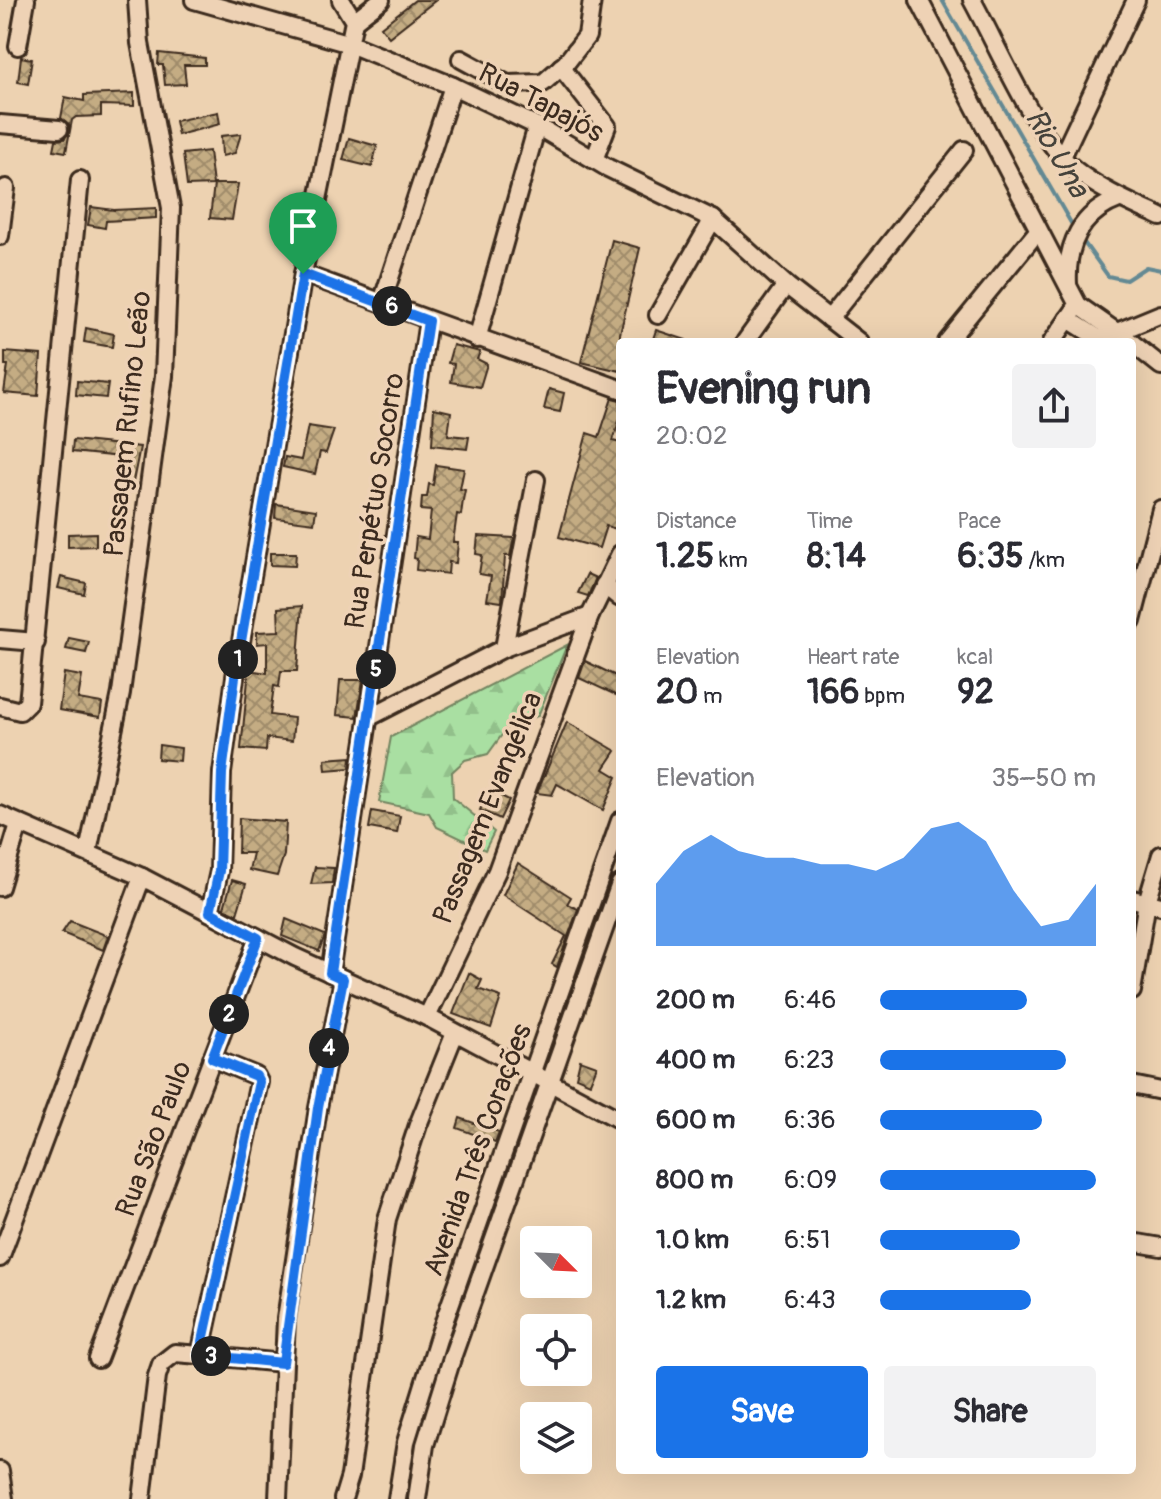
<!DOCTYPE html>
<meta charset="utf-8">
<style>
body{margin:0;font-family:Pangolin,sans-serif;background:#f2f2f3;color:#2b2b33;height:100vh;display:flex;flex-direction:column;font-size:30px;white-space:nowrap}
*{box-sizing:border-box;margin:0}
p{font-size:26px;color:#7c7c81}
.icon{flex:none;width:44px;height:44px;fill:none;stroke:currentColor;stroke-width:2;stroke-linecap:round;stroke-linejoin:round}
.map{position:relative;flex:1;overflow:hidden}
.panel{position:absolute;left:616px;top:338px;width:520px;height:1136px;display:flex;flex-direction:column;background:#fff;border-radius:8px;box-shadow:0 8px 32px #0002}
.panel>*{flex:none}
.needle{width:52px;rotate:114deg}
.controls{position:absolute;left:520px;top:1226px;display:grid;gap:16px}
.controls a{display:grid;place-items:center;width:72px;height:72px;border-radius:8px;background:#fff;box-shadow:0 8px 32px #0002;font-size:40px}
.pin{position:absolute;display:grid;place-items:center;width:68px;height:68px;color:#fff;margin:-82px -34px;border-radius:50% 50% 50% 0;rotate:-45deg;box-shadow:0 0 8px #0007}
.pin .icon{rotate:45deg}
.km{position:absolute;width:40px;height:40px;margin:-20px;border-radius:50%;background:#222;color:#fff;font-size:22px;line-height:40px;text-align:center}
.round{display:grid;place-items:center;flex:none;width:84px;height:84px;border-radius:8px;background:#f2f2f3}
.head{display:flex;align-items:center;justify-content:space-between;height:136px;padding:0 40px}
h1{font-size:44px;font-weight:700;line-height:60px}
.stats{display:grid;grid-template-columns:repeat(3,1fr);gap:12px;height:136px;padding:8px 40px}
.stats div{display:grid;align-content:center}
.stats b{font-size:34px;font-weight:700}
.stats small{font-size:22px;font-weight:400}
.stats p{font-size:22px}
.chart{height:224px;padding:16px 40px}
.chart p{display:flex;justify-content:space-between}
.chart svg{width:100%;height:144px;margin-top:8px;fill:#1a73e8;opacity:.7}
.button{display:flex;gap:16px;margin-top:auto;padding:16px 40px}
.button a{flex:1;height:92px;border-radius:8px;background:#1a73e8;color:#fff;font-size:32px;font-weight:700;line-height:92px;text-align:center}
.button a+a{background:#f2f2f3;color:#2b2b33}
ul{padding:0 40px;list-style:none;font-size:26px}
li{display:grid;grid-template-columns:128px 96px 1fr;align-items:center;height:60px}
li i{height:20px;border-radius:10px;background:#1a73e8}
.map>svg:first-child{display:block}
.forest{fill:url(#forest-firs);stroke:#728460;stroke-width:2}
.lines{fill:none;stroke-linecap:round;stroke-linejoin:round}
.stream{stroke:#648993;stroke-width:4}
.building{fill:url(#building-cross-hatch);stroke:#3b2a1e;stroke-width:2}
.minor-casing{stroke:#3b2a1e;stroke-width:22}
.minor{stroke:#eed2b5;stroke-width:16}
.route-casing{stroke:#fff;stroke-width:16}
.route{stroke:#1a73e8;stroke-width:10}
.labels{text-anchor:middle;dominant-baseline:central;stroke-width:7;stroke-linejoin:round;paint-order:stroke}
.street-label{font-size:28px;fill:#3b2a1e;stroke:#eed2b5}
.water-label{font-size:30px;font-style:italic;fill:#45423b;stroke:#eed2b5}
</style>
<div class="map">
<svg width="1161" height="1499" viewBox="0 0 1161 1499">
<defs>
<pattern id="forest-firs" width="22" height="20" patternUnits="userSpaceOnUse" patternTransform="scale(2)"><rect width="22" height="20" fill="#a9dfa2"/><path d="M5 1l3.5 6h-7zM16 11l3.5 6h-7z" fill="#92c08b"/></pattern>
<pattern id="building-cross-hatch" width="8" height="8" patternUnits="userSpaceOnUse" patternTransform="scale(2)"><rect width="8" height="8" fill="#c4ac83"/><path d="M0 0l8 8M0 8l8-8" fill="none" stroke="#a08c6b"/></pattern>
</defs>
<rect width="100%" height="100%" fill="#edd2b1"/>
<filter id="ink" filterUnits="userSpaceOnUse"><feTurbulence type="fractalNoise" baseFrequency=".0125" numOctaves="2"/><feDisplacementMap in="SourceGraphic" scale="16" xChannelSelector="R" yChannelSelector="G"/><feConvolveMatrix kernelMatrix="1 2 1 2 8 2 1 2 1" color-interpolation-filters="sRGB"/></filter>
<g filter="url(#ink)">
<path class="forest" d="M567,645L538,716L509,725L488,754L465,760L452,772L453,798L494,832L485,850L437,827L429,813L379,802L391,737Z"/>
<g class="lines">
<g class="stream">
<path d="M942,0L1075,230"/>
<path d="M1080,237L1108,276L1126,280L1146,267L1161,270"/>
</g>
</g>
<g class="building">
<path d="M415,0H436L389,37L381,27Z"/>
<path d="M159,53L205,58V65H184L186,84L165,85L163,65H158Z"/>
<path d="M21,57L32,59L28,84L18,82Z"/>
<path d="M134,93V106L101,105V116L76,117L72,120L66,152L54,150L56,140L64,139L70,131L69,124L61,118L65,97L84,101V95Z"/>
<path d="M218,112L220,124L178,135L175,121Z"/>
<path d="M241,134L235,153L222,156L221,136Z"/>
<path d="M349,138L377,146L372,167L343,160Z"/>
<path d="M209,151L213,185L187,186L183,154Z"/>
<path d="M214,184H238L232,220L210,218Z"/>
<path d="M91,207L114,210L156,208V218L106,221L105,228L88,225Z"/>
<path d="M612,240L640,248L620,334V371L581,362Z"/>
<path d="M86,328L114,334L112,347L84,342Z"/>
<path d="M656,330L686,340V342H652Z"/>
<path d="M453,345L480,352L477,359L487,364L480,387L451,382L454,364L448,363Z"/>
<path d="M5,352L41,355L38,396L4,393L8,365H5Z"/>
<path d="M77,381L108,384L106,398L76,395Z"/>
<path d="M549,389L564,393L560,412L544,409Z"/>
<path d="M612,398L620,400V418L613,441L620,443V530L606,526L599,548L559,537L587,433L599,437Z"/>
<path d="M434,408L451,412L448,435L469,437L467,449L432,445Z"/>
<path d="M308,426L334,430L326,453L320,452L315,474L283,467L285,457L301,460Z"/>
<path d="M73,440L140,447L131,492L115,489L121,457L72,452Z"/>
<path d="M436,465L464,469L460,489L465,490L463,500L461,515L457,514L453,542H458L456,563L449,562L448,574L416,570L417,559L414,558L416,537L428,539L431,511L421,510L422,497H427L429,484L433,485Z"/>
<path d="M276,504L316,510L314,523L275,518Z"/>
<path d="M96,533V546L68,547V534Z"/>
<path d="M478,536L514,538L510,556H505L502,602L487,600L491,576L479,574L482,555L476,554Z"/>
<path d="M270,553H296L295,566L270,565Z"/>
<path d="M587,574L596,578L588,596L578,593Z"/>
<path d="M61,577L86,583L84,594L58,588Z"/>
<path d="M302,606L297,671H281L279,687L274,686L270,715L294,718L292,741L267,738L266,751L241,749L249,670L267,673V643L257,644V632L279,631L278,608Z"/>
<path d="M69,638L89,642L86,653L66,649Z"/>
<path d="M585,661L620,678V697L579,678Z"/>
<path d="M64,673L82,676L78,699L102,703L100,717L59,710Z"/>
<path d="M340,680H363L357,717L337,715Z"/>
<path d="M567,722L616,751L604,769L617,777L603,810L557,784L552,795L537,793Z"/>
<path d="M159,745L181,748L180,761L158,759Z"/>
<path d="M351,757L350,768L326,770L325,759Z"/>
<path d="M489,790L509,800L500,819L480,810Z"/>
<path d="M372,811L400,816L397,833L369,828Z"/>
<path d="M239,818L286,822L284,855L277,876L249,870L253,853H238Z"/>
<path d="M518,863L571,897L567,904L578,909L557,967L552,964L566,936L503,895Z"/>
<path d="M315,867L334,868L332,883L311,884Z"/>
<path d="M232,880L246,884L237,914L224,908Z"/>
<path d="M286,919L325,935L319,951L282,936Z"/>
<path d="M70,921L108,936L103,950L62,933Z"/>
<path d="M469,973L482,980L478,989L501,997L491,1028L453,1014Z"/>
<path d="M580,1060L597,1066L590,1083L576,1077Z"/>
<path d="M460,1118L499,1132L495,1142L457,1128Z"/>
</g>
<g class="lines">
<g class="minor-casing">
<g id="minor">
<path d="M194,0L350,44L453,86L537,126L608,168L713,219L786,285L859,342"/>
<path d="M919,0L1078,305L1131,342"/>
<path d="M972,0C997,45 1037,139 1074,169C1100,190 1131,203 1161,217"/>
<path d="M354,21L381,0"/>
<path d="M18,46L26,0"/>
<path d="M461,59L507,84L543,83L566,63L587,36L592,0"/>
<path d="M561,67L607,126L594,160"/>
<path d="M0,124L59,129"/>
<path d="M1062,157L1136,0"/>
<path d="M0,236L6,188"/>
<path d="M303,274L620,389"/>
<path d="M1068,284C1066,244 1081,213 1119,199"/>
<path d="M382,302L453,86"/>
<path d="M658,315L713,219"/>
<path d="M829,319L964,150"/>
<path d="M1068,319L1098,338"/>
<path d="M477,339L537,126"/>
<path d="M745,342L786,285"/>
<path d="M947,342L1037,232"/>
<path d="M1052,342L1078,305"/>
<path d="M1093,342L1161,314"/>
<path d="M1132,343L1161,366"/>
<path d="M604,585L620,598"/>
<path d="M1132,621L1161,509"/>
<path d="M0,639L36,642"/>
<path d="M504,648L536,480"/>
<path d="M0,706L20,711L28,703L80,180"/>
<path d="M368,718L504,648L590,616"/>
<path d="M0,815L142,877L295,957L427,1017L620,1120"/>
<path d="M88,852L121,693L164,376L171,208L140,43L137,0"/>
<path d="M0,887L19,824"/>
<path d="M1132,899L1161,906"/>
<path d="M210,912L219,871L222,773L235,677L303,274L354,21L341,0"/>
<path d="M330,973L428,321"/>
<path d="M1132,991L1147,902L1161,855"/>
<path d="M427,1017L497,871L590,616L620,554"/>
<path d="M1132,1085L1161,1091"/>
<path d="M1132,1242L1161,1247"/>
<path d="M0,1258L142,877"/>
<path d="M200,1355L283,1363"/>
<path d="M98,1359L258,938"/>
<path d="M0,1471L4,1499"/>
<path d="M142,1499L157,1376L161,1364L175,1353L200,1355L259,1082L256,1076L212,1058"/>
<path d="M278,1499L286,1319L318,1108L343,979"/>
<path d="M343,1499L350,1476L387,1219L418,1125L455,1033"/>
<path d="M397,1499L406,1442L438,1339L620,821"/>
<path d="M417,1499L425,1445L453,1355L620,884"/>
</g>
</g>
<use href="#minor" class="minor"/>
</g>
</g>
<g class="lines" filter="url(#ink)">
<g class="route-casing">
<path id="route" d="M303,274L428,321L330,973L343,979L318,1108L283,1363L200,1355L259,1082L256,1076L212,1058L258,938L210,912L219,871L222,773L235,677Z"/>
</g>
<use href="#route" class="route"/>
</g>
<g class="labels">
<g class="street-label">
<text transform="translate(541 103) rotate(28)">Rua Tapajós</text>
<text transform="translate(128 424) rotate(-84)">Passagem Rufino Leão</text>
<text transform="translate(375 501) rotate(-81)">Rua Perpétuo Socorro</text>
<text transform="translate(488 808) rotate(-68)">Passagem Evangélica</text>
<text transform="translate(154 1139) rotate(-69)">Rua São Paulo</text>
<text transform="translate(478 1150) rotate(-70)">Avenida Três Corações</text>
</g>
<g class="water-label">
<text transform="translate(1057 153) rotate(60)">Rio Una</text>
</g>
</g>
</svg>
<div class="controls">
<a><svg class="needle" viewBox="-14 -14 28 28"><path d="M0-13l5 13h-10z" fill="#e53935"/><path d="M0 13l5-13h-10z" fill="#7c7c81"/></svg></a>
<a><svg class="icon" aria-label="locate" viewBox="0 0 24 24"><circle cx="12" cy="12" r="6"/><path d="M12 2v4M12 18v4M2 12h4M18 12h4"/></svg></a>
<a><svg class="icon" aria-label="layers" viewBox="0 0 24 24"><path d="M12 4l9 5-9 5-9-5zM3 14l9 5 9-5"/></svg></a>
</div>
<div class="pin" style="left:303px;top:274px;background:#1e9e55"><svg class="icon" aria-label="arrive" viewBox="0 0 24 24"><path d="M6 21V4h12l-3 4 3 4H6"/></svg></div>
<b class="km" style="left:238px;top:659px">1</b>
<b class="km" style="left:229px;top:1014px">2</b>
<b class="km" style="left:211px;top:1356px">3</b>
<b class="km" style="left:329px;top:1048px">4</b>
<b class="km" style="left:376px;top:669px">5</b>
<b class="km" style="left:392px;top:306px">6</b>
<section class="panel">
<div class="head"><div><h1>Evening run</h1><p>20:02</p></div><a class="round"><svg class="icon" aria-label="share" viewBox="0 0 24 24"><path d="M12 15V3M7 8l5-5 5 5M5 13v7h14v-7"/></svg></a></div>
<div class="stats">
<div><p>Distance</p><b>1.25<small> km</small></b></div>
<div><p>Time</p><b>8:14</b></div>
<div><p>Pace</p><b>6:35<small> /km</small></b></div>
</div>
<div class="stats">
<div><p>Elevation</p><b>20<small> m</small></b></div>
<div><p>Heart rate</p><b>166<small> bpm</small></b></div>
<div><p>kcal</p><b>92</b></div>
</div>
<div class="chart"><p><span>Elevation</span>35–50 m</p>
<svg viewBox="0 0 160 44" preserveAspectRatio="none"><path d="M0 44V25L10 15L20 10L30 15L40 17L50 17L60 19L70 19L80 21L90 17L100 8L110 6L120 12L130 27L140 38L150 36L160 25V44z"/></svg>
</div>
<ul>
<li><b>200 m</b>6:46<i style="width:68%"></i></li>
<li><b>400 m</b>6:23<i style="width:86%"></i></li>
<li><b>600 m</b>6:36<i style="width:75%"></i></li>
<li><b>800 m</b>6:09<i style="width:100%"></i></li>
<li><b>1.0 km</b>6:51<i style="width:65%"></i></li>
<li><b>1.2 km</b>6:43<i style="width:70%"></i></li>
</ul>
<div class="button"><a>Save</a><a>Share</a></div>
</section>
</div>
